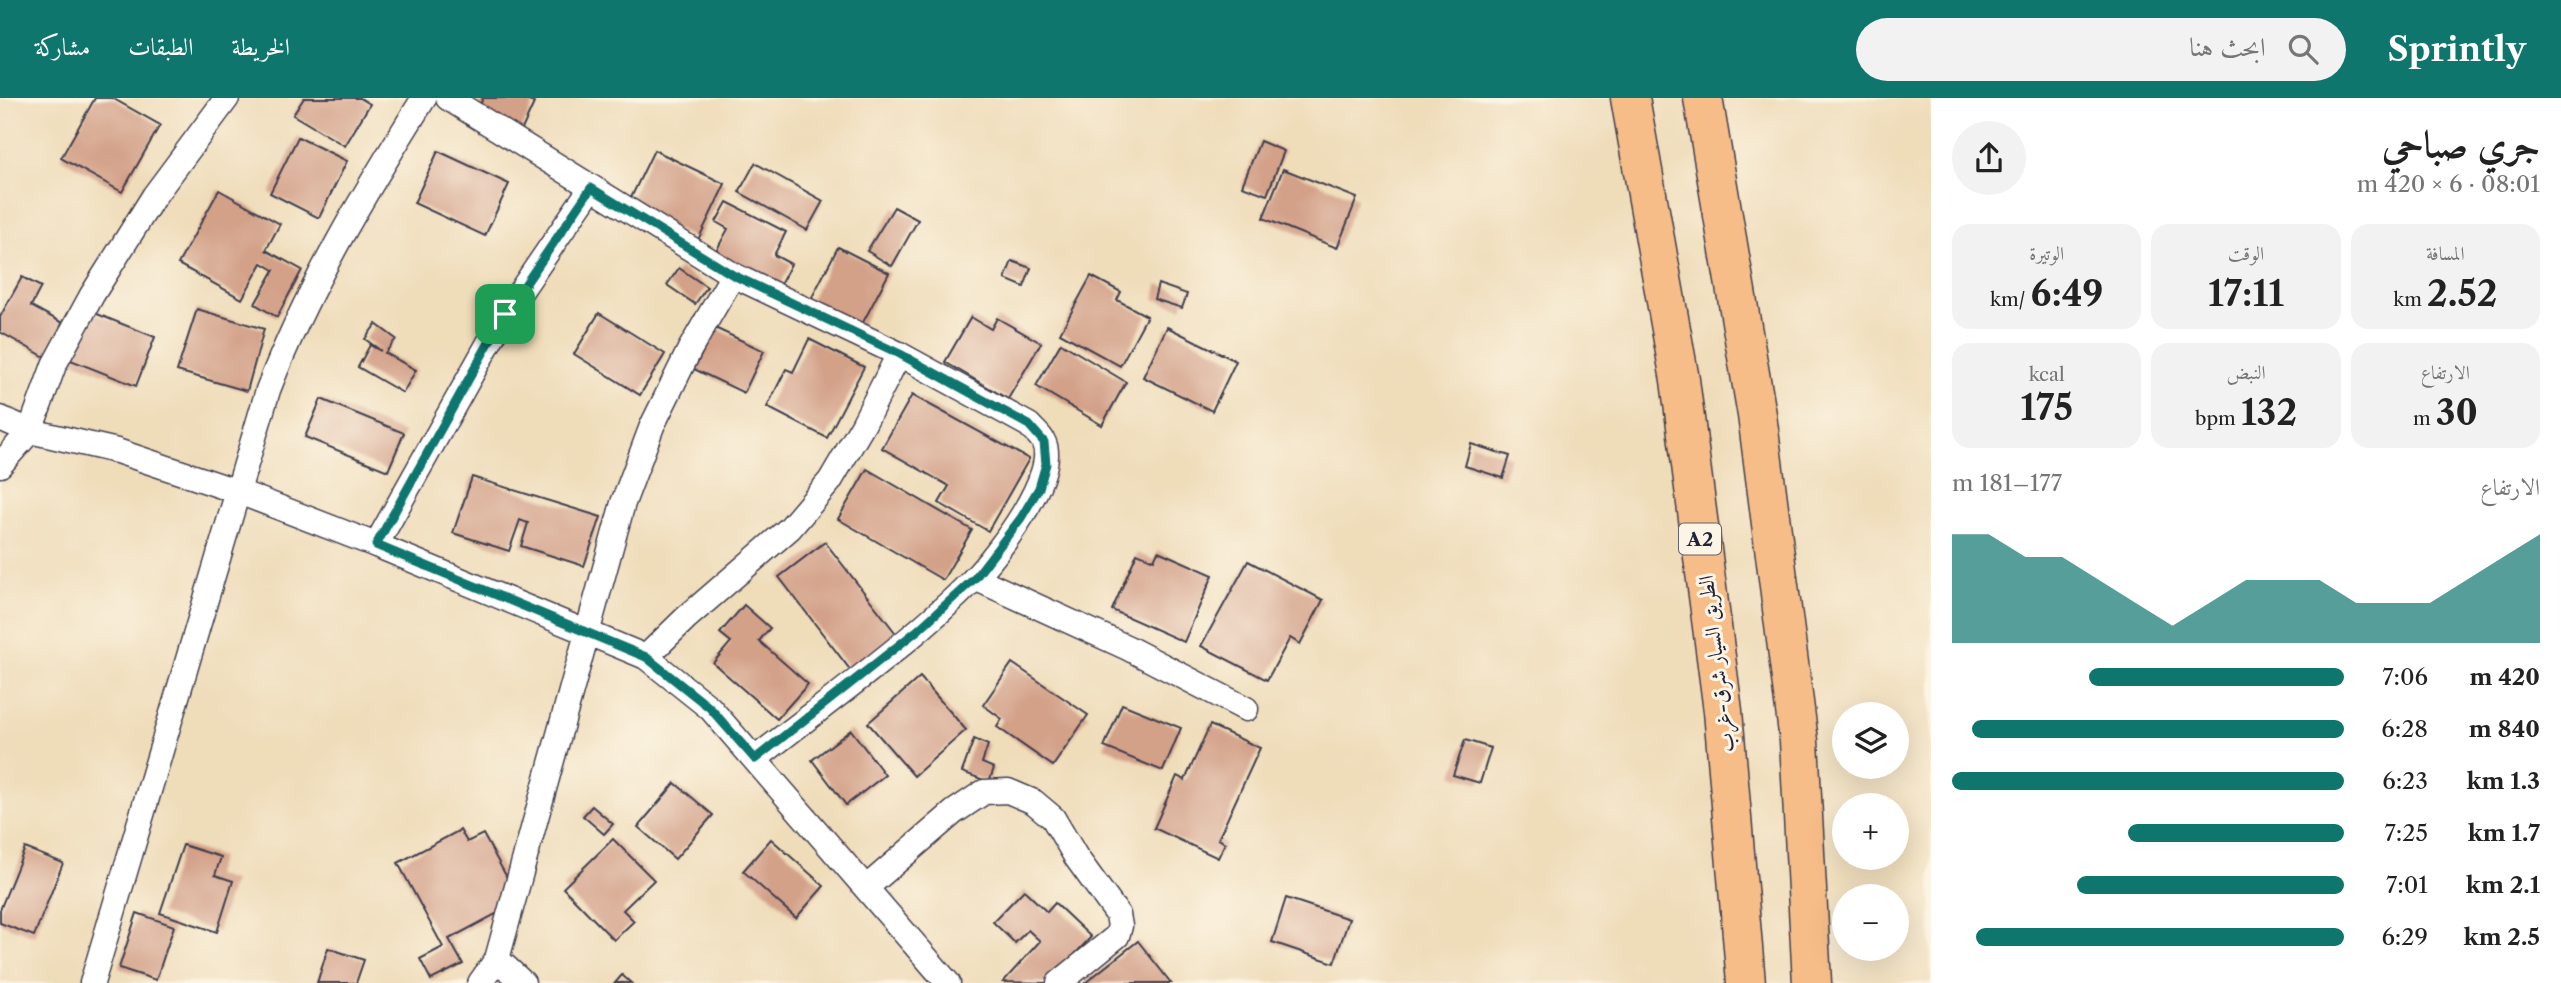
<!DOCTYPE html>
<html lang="ar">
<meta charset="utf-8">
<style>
body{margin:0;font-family:"Libre Caslon Text",Amiri,serif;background:#f2f2f2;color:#222;direction:rtl;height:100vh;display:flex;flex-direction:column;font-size:26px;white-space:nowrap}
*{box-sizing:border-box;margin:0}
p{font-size:23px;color:#767676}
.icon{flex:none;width:38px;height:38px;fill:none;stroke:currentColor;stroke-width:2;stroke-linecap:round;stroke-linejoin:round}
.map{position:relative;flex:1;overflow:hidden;direction:ltr}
.sheet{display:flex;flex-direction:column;background:#fff;width:630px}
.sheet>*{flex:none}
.fabs{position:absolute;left:1832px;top:604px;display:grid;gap:14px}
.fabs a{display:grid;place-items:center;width:77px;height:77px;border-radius:50%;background:#fff;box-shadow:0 7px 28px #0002;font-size:35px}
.pin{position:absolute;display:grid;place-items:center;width:60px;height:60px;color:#fff;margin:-30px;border-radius:14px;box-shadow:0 4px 10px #0006}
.round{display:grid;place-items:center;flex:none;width:74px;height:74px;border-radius:37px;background:#f2f2f2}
.summary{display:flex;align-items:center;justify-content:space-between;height:119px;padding:0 21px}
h1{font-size:38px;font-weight:800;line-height:52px}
.metrics{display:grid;grid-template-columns:repeat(3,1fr);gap:10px;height:119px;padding:7px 21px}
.metrics div{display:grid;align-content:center;border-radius:18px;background:#f2f2f2;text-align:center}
.metrics b{font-size:35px;font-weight:800}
.metrics small{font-size:19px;font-weight:400}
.metrics p{font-size:19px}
.chart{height:196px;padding:14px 21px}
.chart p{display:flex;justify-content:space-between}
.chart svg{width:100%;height:126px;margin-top:7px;fill:#0f766e;opacity:.7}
ul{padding:0 21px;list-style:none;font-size:23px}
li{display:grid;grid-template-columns:112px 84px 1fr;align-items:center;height:52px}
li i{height:18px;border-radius:9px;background:#0f766e}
header{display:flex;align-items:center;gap:42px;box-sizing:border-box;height:98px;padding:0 35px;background:#0f766e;color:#fff}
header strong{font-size:33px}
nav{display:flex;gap:38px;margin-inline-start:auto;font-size:24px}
.search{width:490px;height:63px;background:#f2f2f2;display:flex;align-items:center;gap:18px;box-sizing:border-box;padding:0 24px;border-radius:38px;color:#767676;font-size:26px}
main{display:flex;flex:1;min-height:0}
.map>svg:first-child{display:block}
.building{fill:#d3a088}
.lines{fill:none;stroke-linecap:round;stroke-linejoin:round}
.street-casing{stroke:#413e4e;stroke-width:27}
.highway-casing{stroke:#413e4e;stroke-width:41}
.street{stroke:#fff;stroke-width:24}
.highway{stroke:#f7bd88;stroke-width:38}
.route-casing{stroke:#fff;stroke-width:14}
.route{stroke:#0f766e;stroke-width:9}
.labels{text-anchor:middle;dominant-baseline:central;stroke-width:6;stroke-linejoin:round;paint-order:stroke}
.shield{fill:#fcf5e5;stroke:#63616e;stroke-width:2}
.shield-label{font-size:19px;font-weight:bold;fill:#22223b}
.street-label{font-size:21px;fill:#22223b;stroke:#fcf5e5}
</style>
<header>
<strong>Sprintly</strong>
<div class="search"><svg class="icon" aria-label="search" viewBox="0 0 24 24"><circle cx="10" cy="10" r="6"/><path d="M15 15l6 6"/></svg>ابحث هنا</div>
<nav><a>الخريطة</a><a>الطبقات</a><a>مشاركة</a></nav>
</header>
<main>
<section class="sheet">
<div class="summary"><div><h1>جري صباحي</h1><p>08:01 · 6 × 420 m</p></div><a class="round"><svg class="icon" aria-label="share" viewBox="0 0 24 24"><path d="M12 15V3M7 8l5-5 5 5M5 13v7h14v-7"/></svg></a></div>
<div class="metrics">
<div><p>المسافة</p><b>2.52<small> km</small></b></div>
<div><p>الوقت</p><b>17:11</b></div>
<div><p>الوتيرة</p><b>6:49<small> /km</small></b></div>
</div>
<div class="metrics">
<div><p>الارتفاع</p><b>30<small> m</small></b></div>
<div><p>النبض</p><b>132<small> bpm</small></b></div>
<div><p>kcal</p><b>175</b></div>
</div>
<div class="chart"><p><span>الارتفاع</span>177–181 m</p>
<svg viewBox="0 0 160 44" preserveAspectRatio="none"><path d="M0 44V6L10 6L20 14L30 14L40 22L50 30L60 38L70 30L80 22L90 22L100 22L110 30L120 30L130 30L140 22L150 14L160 6V44z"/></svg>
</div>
<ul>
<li><b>420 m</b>7:06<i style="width:65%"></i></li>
<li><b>840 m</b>6:28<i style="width:95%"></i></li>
<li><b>1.3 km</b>6:23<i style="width:100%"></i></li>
<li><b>1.7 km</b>7:25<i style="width:55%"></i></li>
<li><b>2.1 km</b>7:01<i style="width:68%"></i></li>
<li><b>2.5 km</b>6:29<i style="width:94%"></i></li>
</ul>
</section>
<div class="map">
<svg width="1931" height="885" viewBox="0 0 1931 885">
<rect width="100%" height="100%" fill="#fcf5e5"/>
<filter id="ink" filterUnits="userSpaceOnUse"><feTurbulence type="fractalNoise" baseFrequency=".0143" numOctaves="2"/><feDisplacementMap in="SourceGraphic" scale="14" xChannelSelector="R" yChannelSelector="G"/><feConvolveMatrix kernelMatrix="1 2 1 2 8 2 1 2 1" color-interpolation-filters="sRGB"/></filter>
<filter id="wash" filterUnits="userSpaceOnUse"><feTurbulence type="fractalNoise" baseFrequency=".00686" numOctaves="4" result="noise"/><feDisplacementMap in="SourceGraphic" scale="28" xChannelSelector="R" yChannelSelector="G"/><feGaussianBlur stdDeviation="1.57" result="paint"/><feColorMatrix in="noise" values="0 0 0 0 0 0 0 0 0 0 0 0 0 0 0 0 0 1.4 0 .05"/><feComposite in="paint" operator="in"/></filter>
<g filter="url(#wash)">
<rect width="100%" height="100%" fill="#efdcb9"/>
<g id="blocks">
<g class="building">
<path d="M95,0H112L160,27L122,94L61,60Z"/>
<path d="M304,0H360L370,6L345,48L293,17Z"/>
<path d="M483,0H521L534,5L519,38L475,18Z"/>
<path d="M298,39L347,63L319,120L270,95Z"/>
<path d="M1260,43L1284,53L1267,97L1242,88Z"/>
<path d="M654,52L725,86L698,142L627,108Z"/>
<path d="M438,53L509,86L485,138L414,105Z"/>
<path d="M755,65L823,103L807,132L739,94Z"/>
<path d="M1283,71L1357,100L1337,150L1263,120Z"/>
<path d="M219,92L280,126L266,152L302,172L277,219L255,206L274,172L262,165L242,201L178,166Z"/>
<path d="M727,104L786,134L774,157L791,166L779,189L715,155L728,131L716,124Z"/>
<path d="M894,109L918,122L892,168L867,153Z"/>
<path d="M838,149L889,175L859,232L809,205Z"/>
<path d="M1012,163L1031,170L1024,189L1005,181Z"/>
<path d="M679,170L707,189L695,206L667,187Z"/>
<path d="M1091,178L1121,194L1117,202L1147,218L1120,268L1060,235Z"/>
<path d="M22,179L41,189L31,208L72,230L45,259L0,234V219Z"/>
<path d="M1158,186L1187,196L1182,210L1154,201Z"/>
<path d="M82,210L155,239L136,288L63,259Z"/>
<path d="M197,211L264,231L247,293L177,273Z"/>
<path d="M599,215L665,256L640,297L574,256Z"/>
<path d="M971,219L991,231L997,220L1041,245L1008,301L945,264Z"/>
<path d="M376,226L396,241L385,255L416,272L403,295L358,269L370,247L381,253L365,241Z"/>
<path d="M1167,229L1236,263L1212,313L1143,279Z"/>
<path d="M715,230L764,253L744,295L694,271Z"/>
<path d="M809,241L864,269L827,340L767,309L786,271L793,274Z"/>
<path d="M1061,245L1126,284L1102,327L1036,288Z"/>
<path d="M912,297L1029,361L988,433L939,405L949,388L882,350Z"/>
<path d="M321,301L404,335L388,373L305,339Z"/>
<path d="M1471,346L1510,358L1503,380L1465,368Z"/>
<path d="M867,371L972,432L943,482L838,421Z"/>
<path d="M472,379L601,419L584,468L521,448L528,425L520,422L509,453L453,435Z"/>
<path d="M825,444L898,538L852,574L779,479Z"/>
<path d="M1158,453L1213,477L1184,544L1112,512L1137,455L1154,462Z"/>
<path d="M1248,463L1323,502L1300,546L1290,540L1267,582L1201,548Z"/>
<path d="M744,507L770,530L759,543L808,586L777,621L713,565L731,544L720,535Z"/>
<path d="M1012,565L1088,617L1053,668L997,629L1002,621L983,607Z"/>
<path d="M920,579L966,632L914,678L868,625Z"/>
<path d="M1122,606L1181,630L1163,673L1104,649Z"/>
<path d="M1210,627L1260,650L1218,741L1225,745L1218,760L1154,730L1177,678L1185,682Z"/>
<path d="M851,632L885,677L846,707L812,662Z"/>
<path d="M974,641L988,647L982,665L994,670L989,684L962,674Z"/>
<path d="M1465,642L1491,650L1480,685L1453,677Z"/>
<path d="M675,685L713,717L675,761L638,729Z"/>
<path d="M592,708L613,726L604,736L583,718Z"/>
<path d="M460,732L467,744L483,736L520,803L449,841L463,866L431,882L420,861L443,849L398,765Z"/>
<path d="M613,741L654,782L623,812L634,823L614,842L563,790Z"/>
<path d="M771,741L824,788L796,820L743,773Z"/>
<path d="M183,747L221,759L215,777L233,783L217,834L160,815Z"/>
<path d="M25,750L63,765L34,838L0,825V812Z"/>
<path d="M1024,792L1047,814L1055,805L1091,839L1048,885L1003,884L1040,843L1028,832L1015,845L993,824Z"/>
<path d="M1286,800L1349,821L1334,865L1272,844Z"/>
<path d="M137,815L174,828L156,882L119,870Z"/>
<path d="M1138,843L1171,885H1085Z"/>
<path d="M328,850L364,862L356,885H317Z"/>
<path d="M622,877L631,885H615Z"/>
</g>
</g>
</g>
<g filter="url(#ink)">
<use href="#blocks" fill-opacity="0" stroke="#413e4e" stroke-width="2"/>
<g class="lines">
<g class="street-casing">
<g id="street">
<path d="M448,0L733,177L899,256L1029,327C1033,332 1040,337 1043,343C1061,375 996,458 974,481C909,547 828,603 755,661"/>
<path d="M0,320L30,333L54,267L92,197L154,98L227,0"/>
<path d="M0,367L30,333L117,353L239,394L376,447L646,559L710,610L948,885"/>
<path d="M376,447L505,216L591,90"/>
<path d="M975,480L1128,550L1246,611"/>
<path d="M646,559L686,520L790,430L830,383L863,327L899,256"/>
<path d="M867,789L954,714L984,694L1008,693L1034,704L1053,720L1076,759L1118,817L1120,828L1117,838L1059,885"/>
<path d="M92,885L268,292C308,188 365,94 424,0"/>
<path d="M480,885L497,861"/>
<path d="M523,885L497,861L623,405L652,328L690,251L733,177"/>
</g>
</g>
<g class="highway-casing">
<g id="highway">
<path d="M1630,0L1680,282L1723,613L1746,885"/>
<path d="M1703,0L1757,317L1799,643L1812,885"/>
</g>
</g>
<use href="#street" class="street"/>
<use href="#highway" class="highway"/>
</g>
</g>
<g class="lines" filter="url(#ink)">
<g class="route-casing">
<path id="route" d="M591,90L733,177L900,256L1029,327L1044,344L1046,366L1039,390L1021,420L975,480L918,532L755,661L710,610L646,559L376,447L505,216Z"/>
</g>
<use href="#route" class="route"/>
</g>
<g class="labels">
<rect class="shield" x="1679" y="425.5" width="42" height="31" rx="5"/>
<g class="shield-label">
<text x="1700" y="441">A2</text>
</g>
<g class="street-label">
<text transform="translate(1716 566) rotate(-97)">الطريق السيار شرق-غرب</text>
</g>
</g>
</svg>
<div class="fabs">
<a><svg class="icon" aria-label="layers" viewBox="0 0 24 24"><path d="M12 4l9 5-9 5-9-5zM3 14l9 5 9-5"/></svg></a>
<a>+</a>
<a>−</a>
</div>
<div class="pin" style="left:505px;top:216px;background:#1e9e55"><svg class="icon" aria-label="arrive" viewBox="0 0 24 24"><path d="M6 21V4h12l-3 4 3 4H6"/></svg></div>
</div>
</main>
